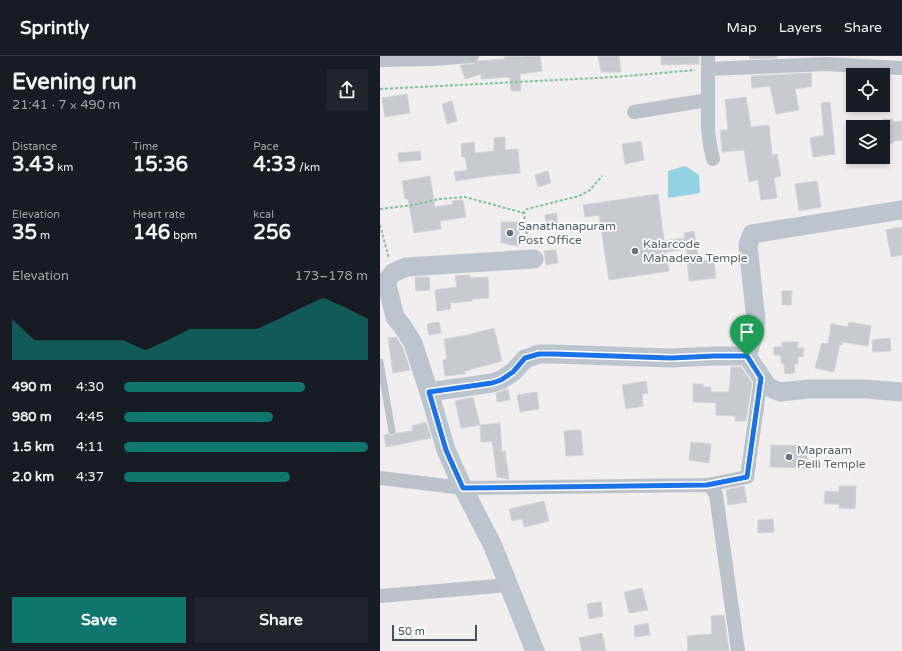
<!DOCTYPE html>
<meta charset="utf-8">
<style>
body{margin:0;font-family:"Varela Round",sans-serif;background:#20242c;color:#f1f3f6;height:100vh;display:flex;flex-direction:column;font-size:15px;white-space:nowrap}
*{box-sizing:border-box;margin:0}
p{font-size:13px;color:#9ea1a6}
.icon{flex:none;width:22px;height:22px;fill:none;stroke:currentColor;stroke-width:2;stroke-linecap:round;stroke-linejoin:round}
.map{position:relative;flex:1;overflow:hidden}
.side{display:flex;flex-direction:column;background:#171b24;width:380px}
.side>*{flex:none}
.buttons{position:absolute;left:466px;top:12px;display:grid;gap:8px}
.buttons a{display:grid;place-items:center;width:44px;height:44px;border-radius:0px;background:#171b24;box-shadow:0 2px 6px #0003;font-size:20px}
.scale{position:absolute;left:12px;bottom:10px;width:85px;box-sizing:border-box;padding-left:4px;border:2px solid #485159;border-top:0;font-size:11px;line-height:14px;white-space:nowrap;color:#485159;-webkit-text-stroke:3px #fff;paint-order:stroke}
.pin{position:absolute;display:grid;place-items:center;width:34px;height:34px;color:#fff;margin:-41px -17px;border-radius:50% 50% 50% 0;rotate:-45deg;box-shadow:0 0 4px #0007}
.pin .icon{rotate:45deg}
.round{display:grid;place-items:center;flex:none;width:42px;height:42px;border-radius:0px;background:#20242c}
.head{display:flex;align-items:center;justify-content:space-between;height:68px;padding:0 12px}
h1{font-size:22px;font-weight:700;line-height:30px}
.metrics{display:grid;grid-template-columns:repeat(3,1fr);gap:6px;height:68px;padding:4px 12px}
.metrics div{display:grid;align-content:center}
.metrics b{font-size:20px;font-weight:700}
.metrics small{font-size:11px;font-weight:400}
.metrics p{font-size:11px}
.chart{height:112px;padding:8px 12px}
.chart p{display:flex;justify-content:space-between}
.chart svg{width:100%;height:72px;margin-top:4px;fill:#0f766e;opacity:.7}
.button{display:flex;gap:8px;margin-top:auto;padding:8px 12px}
.button a{flex:1;height:46px;border-radius:0px;background:#0f766e;color:#fff;font-size:16px;font-weight:700;line-height:46px;text-align:center}
.button a+a{background:#20242c;color:#f1f3f6}
ul{padding:0 12px;list-style:none;font-size:13px}
li{display:grid;grid-template-columns:64px 48px 1fr;align-items:center;height:30px}
li i{height:10px;border-radius:5px;background:#0f766e}
header{display:flex;align-items:center;gap:24px;box-sizing:border-box;height:56px;padding:0 20px;background:#171b24;border-bottom:1px solid #363941}
header strong{font-size:19px}
nav{display:flex;gap:22px;margin-inline-start:auto;font-size:14px}
main{display:flex;flex:1;min-height:0}
.map>svg:first-child{display:block}
.water{fill:#93d2e1}
.building{fill:#c9cad0;stroke:#d3d4d9}
.lines{fill:none;stroke-linecap:round;stroke-linejoin:round}
.path{stroke:#7dc3a0;stroke-width:2;stroke-dasharray:3 2;stroke-linecap:butt}
.service{stroke:#bbc2c9;stroke-width:7}
.minor{stroke:#bbc2c9;stroke-width:14}
.secondary{stroke:#bcc5ce;stroke-width:19}
.route-casing{stroke:#fff;stroke-width:8}
.route{stroke:#1a73e8;stroke-width:5}
.service-dot{fill:#5c6f8a;stroke:#fff;stroke-width:1.5}
.worship-dot{fill:#6b7280;stroke:#fff;stroke-width:1.5}
.labels{text-anchor:middle;dominant-baseline:central;stroke-width:3.5;stroke-linejoin:round;paint-order:stroke}
.service-label{font-size:12px;fill:#4e5e75;stroke:#fff;text-anchor:start}
.worship-label{font-size:12px;fill:#5b616d;stroke:#fff;text-anchor:start}
</style>
<header>
<strong>Sprintly</strong>
<nav><a>Map</a><a>Layers</a><a>Share</a></nav>
</header>
<main>
<section class="side">
<div class="head"><div><h1>Evening run</h1><p>21:41 · 7 × 490 m</p></div><a class="round"><svg class="icon" aria-label="share" viewBox="0 0 24 24"><path d="M12 15V3M7 8l5-5 5 5M5 13v7h14v-7"/></svg></a></div>
<div class="metrics">
<div><p>Distance</p><b>3.43<small> km</small></b></div>
<div><p>Time</p><b>15:36</b></div>
<div><p>Pace</p><b>4:33<small> /km</small></b></div>
</div>
<div class="metrics">
<div><p>Elevation</p><b>35<small> m</small></b></div>
<div><p>Heart rate</p><b>146<small> bpm</small></b></div>
<div><p>kcal</p><b>256</b></div>
</div>
<div class="chart"><p><span>Elevation</span>173–178 m</p>
<svg viewBox="0 0 160 44" preserveAspectRatio="none"><path d="M0 44V19L10 32L20 32L30 32L40 32L50 32L60 38L70 32L80 25L90 25L100 25L110 25L120 19L130 12L140 6L150 12L160 19V44z"/></svg>
</div>
<ul>
<li><b>490 m</b>4:30<i style="width:74%"></i></li>
<li><b>980 m</b>4:45<i style="width:61%"></i></li>
<li><b>1.5 km</b>4:11<i style="width:100%"></i></li>
<li><b>2.0 km</b>4:37<i style="width:68%"></i></li>
</ul>
<div class="button"><a>Save</a><a>Share</a></div>
</section>
<div class="map">
<svg width="522" height="595" viewBox="0 0 522 595">
<rect width="100%" height="100%" fill="#f0eeee"/>
<path class="water" d="M305,110L319,119L320,137L288,142V115Z"/>
<g class="building">
<path d="M139,0V1L160,0L162,15L140,18L141,35H131L130,21L101,23V18L85,23L80,9L93,8L98,5L125,3L124,1Z"/>
<path d="M218,0H239L241,16H221Z"/>
<path d="M281,0H319V8L281,9Z"/>
<path d="M369,0H397V2L370,3Z"/>
<path d="M431,17L432,30L415,33L419,54L396,58L390,30L372,32L371,20Z"/>
<path d="M27,38L30,57L5,61L2,42Z"/>
<path d="M366,41L371,71L389,69L392,99L397,98L401,120L394,122L397,142L381,144L378,124L369,126L364,94L342,96L340,74H348L345,44Z"/>
<path d="M72,45L77,65L67,68L62,48Z"/>
<path d="M450,46L455,98L433,101L430,82L444,79L441,47Z"/>
<path d="M503,63H513V66L522,65V84L513,85V87H503Z"/>
<path d="M125,81V94L138,93L140,117L109,120L76,125L74,116L87,114L85,101H82L81,88L94,86L95,97L114,95V82Z"/>
<path d="M261,85L264,104L245,108L242,88Z"/>
<path d="M40,95L41,104L19,106L18,97Z"/>
<path d="M168,115L171,127L158,131L155,119Z"/>
<path d="M50,120L55,151L73,148L72,145L83,144L86,161L60,165L61,173L34,177L28,143H25L22,125Z"/>
<path d="M437,125L441,151L419,155L415,128Z"/>
<path d="M278,138L284,185L305,182L304,177L314,175L319,205L334,203L336,222L309,225L306,193L286,196L289,215L229,224L219,159L205,161L203,149Z"/>
<path d="M176,157L178,170L167,171L165,159Z"/>
<path d="M121,166H140L138,190L121,187Z"/>
<path d="M522,171V199L511,201L506,174Z"/>
<path d="M176,194L178,207L166,209L164,195Z"/>
<path d="M89,219L90,222L108,221L109,242L92,243V245L70,247L71,253L57,255L55,234L77,231L75,220Z"/>
<path d="M35,221H49L50,234L36,235Z"/>
<path d="M402,235H412L411,249H402Z"/>
<path d="M59,266L61,277L49,279L47,268Z"/>
<path d="M469,266L491,270L488,290L462,286V289L460,288L454,316L435,312L442,287L448,288L451,268L468,271Z"/>
<path d="M114,272L122,305L85,315V318L65,320L63,304L67,303L64,283L88,279Z"/>
<path d="M16,281L23,292L30,314L13,317L8,282Z"/>
<path d="M510,282L511,295L493,296L492,284Z"/>
<path d="M402,286H418V292H424L423,301L418,300V308H414L415,317L405,318L404,308L401,307V300L394,299V291H402Z"/>
<path d="M351,311H361L372,327L366,365H355V360L336,359V347L313,346V328H323V331H331V336H349Z"/>
<path d="M266,325L268,337L262,338L263,350L246,353L242,329Z"/>
<path d="M128,333L130,344L117,346L116,337Z"/>
<path d="M157,336L159,353L140,356L137,339Z"/>
<path d="M93,341L100,369L81,372L75,345Z"/>
<path d="M46,366L51,382L6,391L4,379L8,378L12,380L16,377L33,375L32,370Z"/>
<path d="M120,367L122,396L125,395L129,423L117,421L112,385L101,386L100,369Z"/>
<path d="M201,374L203,399L186,400L184,375Z"/>
<path d="M311,386L331,388L329,407L309,404Z"/>
<path d="M391,389L427,390V412L390,411Z"/>
<path d="M364,430L367,446L348,449L346,434Z"/>
<path d="M459,430H476L475,453L459,452V448H444L445,435L459,436Z"/>
<path d="M164,445L169,465L144,471L142,463L132,465L129,453Z"/>
<path d="M393,463L394,476L378,477V464Z"/>
<path d="M262,532L268,554L249,557L244,536Z"/>
<path d="M221,546L223,560L209,563L207,548Z"/>
<path d="M344,559L347,581L349,595H308L307,580L332,578L331,560Z"/>
<path d="M268,567L270,579L255,581L254,570Z"/>
<path d="M222,577L226,595H202L199,582Z"/>
</g>
<g class="lines">
<g class="path">
<path d="M0,33L235,21L315,14"/>
<path d="M0,153L33,149L59,143L85,141L144,157"/>
<path d="M0,169L9,203"/>
<path d="M148,188L144,157L147,153L199,140L210,134L222,120"/>
</g>
<path class="service" d="M0,306L12,375"/>
<g class="minor">
<path d="M328,0V73L330,89L333,103"/>
<path d="M0,4L53,3L92,0"/>
<path d="M328,13L446,8L522,12"/>
<path d="M254,56L328,44"/>
<path d="M0,422L83,432L327,429L332,432L336,439L358,595"/>
<path d="M327,429L367,421L381,322"/>
<path d="M0,540L128,529"/>
</g>
<g class="secondary">
<path d="M154,203L26,211L13,217L8,223L7,229L15,261L23,271L33,287L49,336L66,394L83,432L112,488L155,595"/>
<path d="M367,300L388,331L400,336L429,333H486L522,336"/>
<path d="M49,336L112,327L121,324L133,316L145,303L159,298H174L291,302L334,300H367L372,285L376,264L368,189L372,178L522,154"/>
</g>
</g>
<g class="lines">
<g class="route-casing">
<path id="route" d="M159,298H174L291,302L334,300H367L381,322L367,421L327,429L83,432L66,394L49,336L112,327L121,324L133,316L145,302Z"/>
</g>
<use href="#route" class="route"/>
</g>
<circle class="service-dot" cx="130" cy="177" r="4"/>
<g class="worship-dot">
<circle cx="255" cy="195" r="4"/>
<circle cx="409" cy="401" r="4"/>
</g>
<g class="labels">
<g class="service-label">
<text x="138" y="170">Sanathanapuram<tspan x="138" dy="14">Post Office</tspan></text>
</g>
<g class="worship-label">
<text x="263" y="188">Kalarcode<tspan x="263" dy="14">Mahadeva Temple</tspan></text>
<text x="417" y="394">Mapraam<tspan x="417" dy="14">Pelli Temple</tspan></text>
</g>
</g>
</svg>
<div class="buttons">
<a><svg class="icon" aria-label="locate" viewBox="0 0 24 24"><circle cx="12" cy="12" r="6"/><path d="M12 2v4M12 18v4M2 12h4M18 12h4"/></svg></a>
<a><svg class="icon" aria-label="layers" viewBox="0 0 24 24"><path d="M12 4l9 5-9 5-9-5zM3 14l9 5 9-5"/></svg></a>
</div>
<div class="scale">50 m</div>
<div class="pin" style="left:367px;top:300px;background:#1e9e55"><svg class="icon" aria-label="arrive" viewBox="0 0 24 24"><path d="M6 21V4h12l-3 4 3 4H6"/></svg></div>
</div>
</main>
